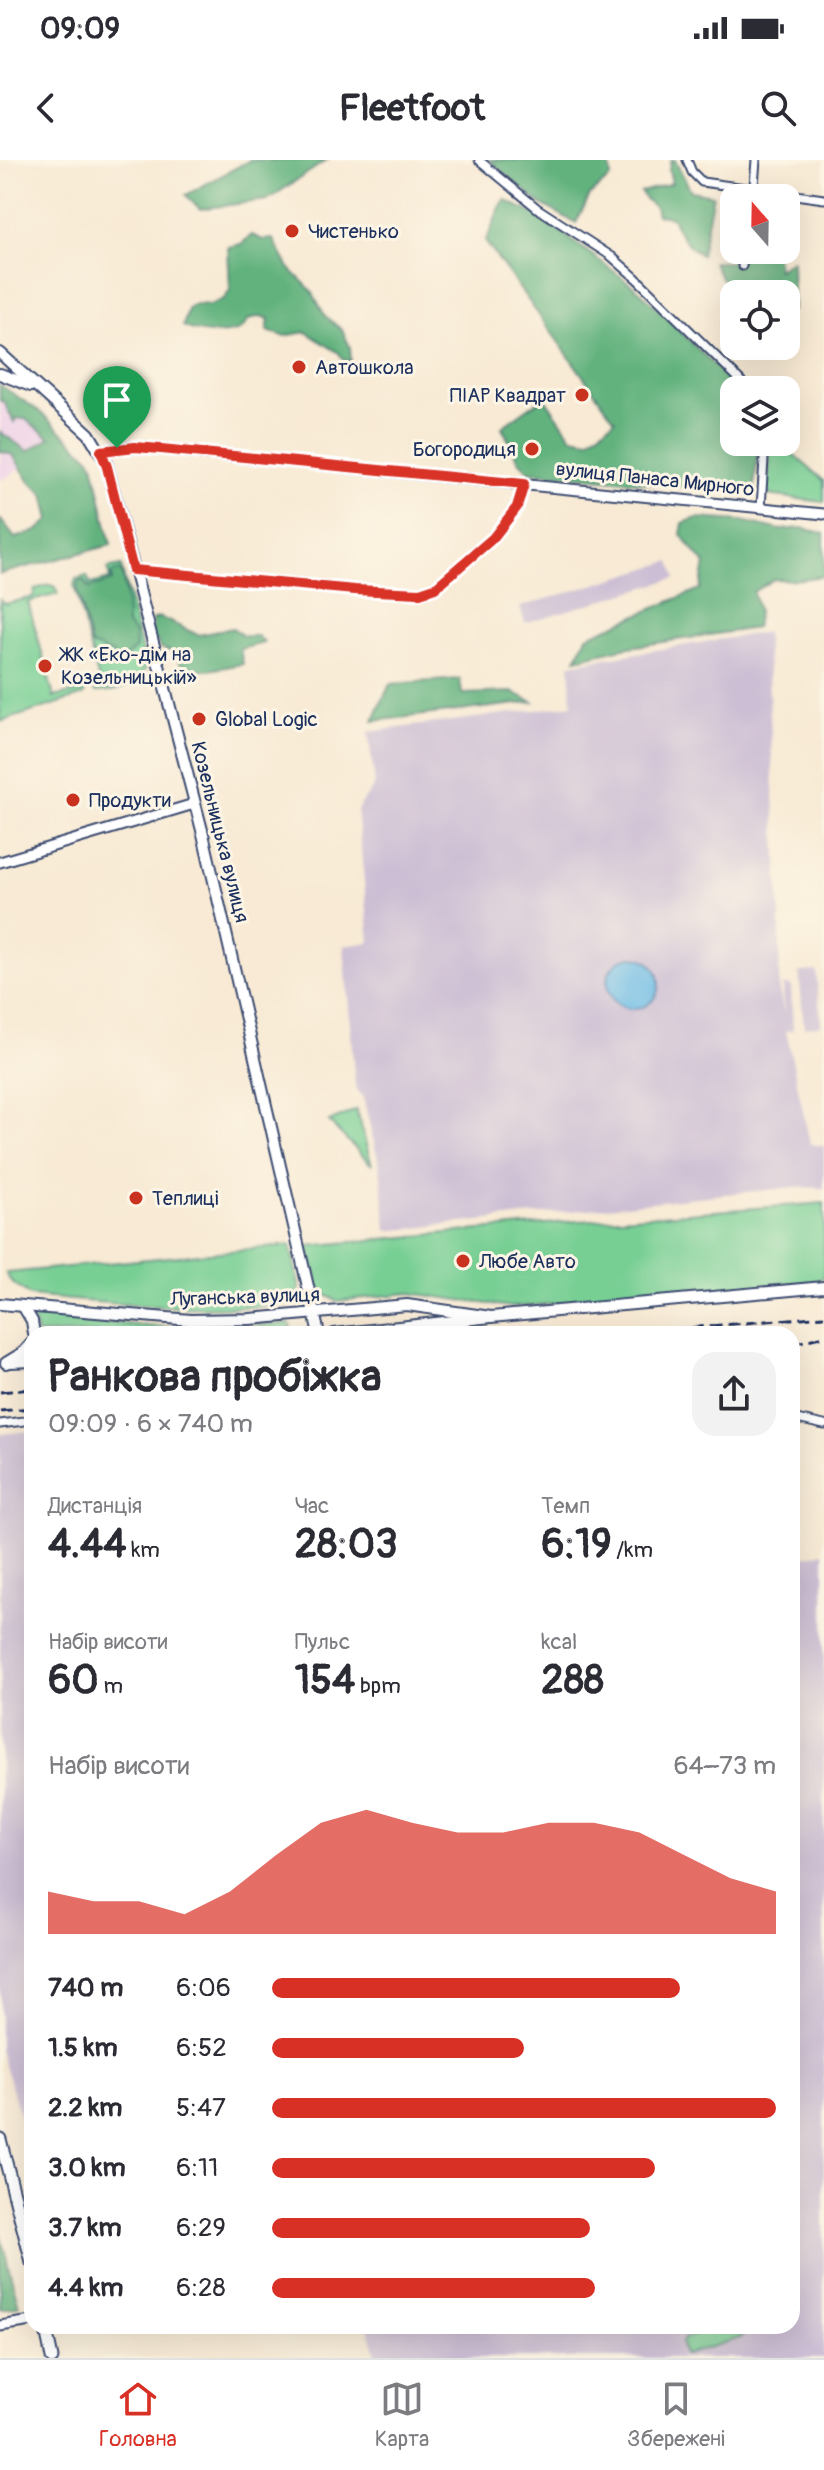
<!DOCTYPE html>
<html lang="uk">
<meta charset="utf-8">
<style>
body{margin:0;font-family:Pangolin,sans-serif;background:#f2f2f3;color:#2b2b33;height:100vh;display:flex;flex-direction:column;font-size:30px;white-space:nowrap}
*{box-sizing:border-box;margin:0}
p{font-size:26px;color:#7c7c81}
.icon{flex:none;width:44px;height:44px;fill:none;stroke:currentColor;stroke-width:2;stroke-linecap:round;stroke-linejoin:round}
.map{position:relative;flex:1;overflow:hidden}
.drawer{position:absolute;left:24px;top:1166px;width:776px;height:1008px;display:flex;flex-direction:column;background:#fff;border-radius:24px;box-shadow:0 8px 32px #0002}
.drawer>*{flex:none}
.needle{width:52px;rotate:340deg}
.tools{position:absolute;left:720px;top:24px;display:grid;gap:16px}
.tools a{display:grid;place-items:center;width:80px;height:80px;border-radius:16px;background:#fff;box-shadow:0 8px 32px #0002;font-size:40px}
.pin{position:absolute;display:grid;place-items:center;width:68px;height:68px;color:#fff;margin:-82px -34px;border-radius:50% 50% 50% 0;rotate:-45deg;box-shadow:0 0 8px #0007}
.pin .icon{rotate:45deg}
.round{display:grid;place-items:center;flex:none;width:84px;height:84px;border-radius:24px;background:#f2f2f3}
.summary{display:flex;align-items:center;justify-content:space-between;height:136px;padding:0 24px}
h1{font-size:44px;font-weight:800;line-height:60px}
.metrics{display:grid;grid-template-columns:repeat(3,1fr);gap:12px;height:136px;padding:8px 24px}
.metrics div{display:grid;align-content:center}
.metrics b{font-size:40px;font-weight:800}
.metrics small{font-size:22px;font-weight:400}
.metrics p{font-size:22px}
.chart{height:224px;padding:16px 24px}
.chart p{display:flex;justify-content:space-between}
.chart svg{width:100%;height:144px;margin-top:8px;fill:#d93025;opacity:.7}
ul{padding:0 24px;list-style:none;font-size:26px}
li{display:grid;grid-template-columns:128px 96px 1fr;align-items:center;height:60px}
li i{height:20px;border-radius:10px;background:#d93025}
.status{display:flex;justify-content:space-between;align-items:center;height:56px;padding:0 40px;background:#fff;direction:ltr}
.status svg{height:22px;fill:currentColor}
header{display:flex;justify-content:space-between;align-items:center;height:104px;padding:0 24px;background:#fff;font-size:36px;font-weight:800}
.menu{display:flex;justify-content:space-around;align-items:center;height:112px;border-top:2px solid #e1e1e2;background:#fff;font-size:22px;color:#7c7c81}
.menu a{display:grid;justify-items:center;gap:4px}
.menu .selected{color:#d93025}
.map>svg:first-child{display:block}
.built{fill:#eed0e8}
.industrial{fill:#ccbed4}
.green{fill:#78cf94;stroke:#4a7f79;stroke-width:2}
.forest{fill:#62b27e;stroke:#3e706e;stroke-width:2}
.water{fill:#6bbbe6;stroke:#4375a2;stroke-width:2}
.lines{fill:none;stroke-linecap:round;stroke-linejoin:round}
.minor-casing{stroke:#3c4b70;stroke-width:11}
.tertiary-casing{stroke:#3c4b70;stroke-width:13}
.secondary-casing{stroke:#3c4b70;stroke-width:14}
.primary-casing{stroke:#3c4b70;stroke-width:15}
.minor{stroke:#fff;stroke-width:7}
.tertiary{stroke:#fff;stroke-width:9}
.secondary{stroke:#fff;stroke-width:10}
.primary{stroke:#fff;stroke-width:11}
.rail{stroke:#1b2f5e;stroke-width:3;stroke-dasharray:12 6;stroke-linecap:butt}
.route-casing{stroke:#fff;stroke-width:16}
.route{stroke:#d93025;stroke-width:10}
.poi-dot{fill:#c8321e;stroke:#fcf5e5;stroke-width:3}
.labels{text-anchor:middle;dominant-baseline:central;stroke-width:6;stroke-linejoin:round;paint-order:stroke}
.poi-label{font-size:20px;fill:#1b2f5e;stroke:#fcf5e5;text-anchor:start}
.street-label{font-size:20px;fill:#1b2f5e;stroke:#fcf5e5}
</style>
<div class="status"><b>09:09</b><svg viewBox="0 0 49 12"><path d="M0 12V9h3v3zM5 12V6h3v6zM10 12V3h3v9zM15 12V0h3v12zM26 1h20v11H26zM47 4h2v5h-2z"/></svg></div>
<header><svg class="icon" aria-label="back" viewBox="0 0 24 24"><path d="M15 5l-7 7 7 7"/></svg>Fleetfoot<svg class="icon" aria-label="search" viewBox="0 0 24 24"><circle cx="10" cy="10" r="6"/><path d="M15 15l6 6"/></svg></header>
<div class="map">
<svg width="824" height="2198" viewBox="0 0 824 2198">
<rect width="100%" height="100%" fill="#fcf5e5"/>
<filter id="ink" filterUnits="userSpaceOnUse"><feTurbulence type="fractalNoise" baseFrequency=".0125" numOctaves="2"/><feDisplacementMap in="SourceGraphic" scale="16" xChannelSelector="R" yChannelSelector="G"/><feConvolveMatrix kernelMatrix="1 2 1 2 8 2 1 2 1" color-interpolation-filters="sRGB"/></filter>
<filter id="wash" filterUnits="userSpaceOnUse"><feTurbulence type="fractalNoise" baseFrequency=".006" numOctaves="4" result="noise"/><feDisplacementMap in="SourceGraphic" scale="32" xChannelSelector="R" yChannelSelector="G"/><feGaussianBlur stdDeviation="1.8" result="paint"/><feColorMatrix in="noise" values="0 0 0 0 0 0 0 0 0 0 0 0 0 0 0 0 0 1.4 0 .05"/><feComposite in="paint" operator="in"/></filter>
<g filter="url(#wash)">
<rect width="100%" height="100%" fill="#f8ead4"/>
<path class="built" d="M0,226L70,278L0,321Z"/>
<g class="industrial">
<path d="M671,401L676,418L525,463L520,447Z"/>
<path d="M766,472L780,758L779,831L784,853L783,825H791L793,870L786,871L810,984L824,986V1028L795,1027L717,1035L387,1071L380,1007L363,938L355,926L344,786L370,782L357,650L375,624L368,572L572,545L570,504Z"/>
<path d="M816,811L821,865L804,867L799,812Z"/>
<path d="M32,1271V1996L0,1889V1274Z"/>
<path d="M824,1392V2198H377L368,2166H792V1400Z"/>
</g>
<g class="green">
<path d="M776,282H779L824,321V342L768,335L770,287Z"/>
<path d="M121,406L146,506C141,525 114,533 95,532L92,527L100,525L74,425L76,419L87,416L90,424L110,419L108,409Z"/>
<path d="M50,425L55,427L58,434L28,442L54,537L85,530L84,535L0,562V439L5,444L33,437L35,429Z"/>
<path d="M356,950L372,1005L329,962Z"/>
<path d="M824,1043V1118L810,1123L511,1147L409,1133L337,1141L320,1132L308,1086L566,1062Z"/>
<path d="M290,1085L300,1129L289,1144C203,1153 116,1144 30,1136L11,1122L6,1113Z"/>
<path d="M31,1155L147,1166L221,1168L289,1163L291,1166L289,1170L239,1174H37Z"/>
<path d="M723,2166H739L743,2177L684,2195L681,2183L683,2179Z"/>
</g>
<g class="forest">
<path d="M250,0H327L267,40L200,49L186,35Z"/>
<path d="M489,0H609L611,17L590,35L576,63L539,43Z"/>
<path d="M671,0H675L691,31L713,35L701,95C686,85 679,74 672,57L657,55L655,47L645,39L641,32L672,23L669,10Z"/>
<path d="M505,40L541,57L639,130L734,225L737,230H734V282H758L754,333L530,312L519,301L502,267L544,237L572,277L589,280L615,260L485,81C495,67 494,53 505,40Z"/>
<path d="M252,75L263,80L273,79L289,108L312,131L325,156L342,170L350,187L351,201L343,200L339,193L306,172L284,176L267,171L269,159L261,156L249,159C247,162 244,167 241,169C228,177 195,173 183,166L189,147L196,144L210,145L224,139L230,130L228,87L241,84Z"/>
<path d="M743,90H770L776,96L778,109L792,100L793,150L786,154V134C754,134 726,138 713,102H731Z"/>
<path d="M0,225L39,251L89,297L93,303L111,385L0,414V359L15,378L37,371L50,360L44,334L30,322L13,295L0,291V272L28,291L50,278L25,259L16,258L14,262L6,247V243L0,240Z"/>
<path d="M697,358L742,361L781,370L801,368L824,373V416L795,420L774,419L753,432L758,451L755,468L623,488L576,499L587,476L700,429L705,404L681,375L683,363Z"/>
<path d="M118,411L122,412C125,430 128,447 127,465L135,473L136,488L118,504L113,500V494L91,485L77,431L78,422L83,420L89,428L112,421L111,414Z"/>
<path d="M159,457L198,475L233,468L243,476H258L264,483L240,489L243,504L209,510L192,509L181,504L172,492L161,488L152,475V460Z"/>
<path d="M460,519L462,534L512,532L533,542L373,561L390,524Z"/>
<path d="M0,2073L19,2146L0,2149Z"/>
</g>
<circle class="water" cx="633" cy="823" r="26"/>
</g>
<g filter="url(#ink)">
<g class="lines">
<g class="minor-casing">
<g id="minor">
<path d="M479,0L537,48L611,96L636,118L741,221L746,230"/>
<path d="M687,0L692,12L702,22L824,39"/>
<path d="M753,38L756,0"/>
<path d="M742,106L745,90"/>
<path d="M761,348L765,282"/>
<path d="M133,410L355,430L420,433L435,428L493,378L517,347L524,324"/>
<path d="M792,1258L824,1265"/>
<path d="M0,1264L32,1260"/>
</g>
</g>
<g class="tertiary-casing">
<g id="tertiary">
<path d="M101,291L130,287L161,289L824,354"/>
<path d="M0,702L194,644"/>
<path d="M0,2166L32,2161"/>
</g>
</g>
<g class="secondary-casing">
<g id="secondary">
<path d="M0,193L89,274L106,302L203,674L319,1174"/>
<path d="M0,214L31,226"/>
<path d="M0,1144L191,1160L250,1159L407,1145L491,1157"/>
<path d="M23,1146L32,1161L34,1174"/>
<path d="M334,1174L491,1157L824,1127"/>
<path d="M10,1202L32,1201"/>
<path d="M6,1203L24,1192L32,1183"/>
</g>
</g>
<g class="primary-casing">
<g id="primary">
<path d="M0,1979L32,2103"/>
<path d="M45,2166L52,2198"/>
</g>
</g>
<use href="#minor" class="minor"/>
<use href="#tertiary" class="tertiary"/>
<use href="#secondary" class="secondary"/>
<use href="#primary" class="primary"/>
<g class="rail">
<path d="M620,1174L824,1156"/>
<path d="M792,1184L824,1176"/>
<path d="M0,1232L32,1229"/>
<path d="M0,1251L32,1248"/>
</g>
</g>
</g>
<g class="lines" filter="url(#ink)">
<g class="route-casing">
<path id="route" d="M135,287L161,289L524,324L517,347L493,378L435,428L420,433L355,430L133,410L107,307L101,291Z"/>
</g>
<use href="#route" class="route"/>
</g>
<g class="poi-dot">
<circle cx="292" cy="71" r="8"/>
<circle cx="299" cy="207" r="8"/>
<circle cx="582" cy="235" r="8"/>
<circle cx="532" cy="289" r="8"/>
<circle cx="45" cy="506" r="8"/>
<circle cx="199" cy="559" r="8"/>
<circle cx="73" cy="640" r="8"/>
<circle cx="136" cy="1038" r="8"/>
<circle cx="463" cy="1101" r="8"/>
</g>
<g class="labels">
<g class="poi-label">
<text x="308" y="71">Чистенько</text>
<text x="315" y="207">Автошкола</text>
<text x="566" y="235" text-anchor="end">ПІАР Квадрат</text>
<text x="516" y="289" text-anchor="end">Богородиця</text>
<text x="61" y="494">ЖК «Еко-дім на<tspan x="61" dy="23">Козельницькій»</tspan></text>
<text x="215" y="559">Global Logic</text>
<text x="89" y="640">Продукти</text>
<text x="152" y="1038">Теплиці</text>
<text x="479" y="1101">Любе Авто</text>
</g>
<g class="street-label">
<text transform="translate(655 319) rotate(6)">вулиця Панаса Мирного</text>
<text transform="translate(220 672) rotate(76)">Козельницька вулиця</text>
<text transform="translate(245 1137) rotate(-2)">Луганська вулиця</text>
</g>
</g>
</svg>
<div class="tools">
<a><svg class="needle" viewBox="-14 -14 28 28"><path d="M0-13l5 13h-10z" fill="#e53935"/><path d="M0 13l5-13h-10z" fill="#7c7c81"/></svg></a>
<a><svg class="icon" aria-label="locate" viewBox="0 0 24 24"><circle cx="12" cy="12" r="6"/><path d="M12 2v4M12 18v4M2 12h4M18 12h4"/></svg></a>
<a><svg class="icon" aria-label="layers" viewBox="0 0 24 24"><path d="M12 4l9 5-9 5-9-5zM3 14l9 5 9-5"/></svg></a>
</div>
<div class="pin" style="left:117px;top:288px;background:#1e9e55"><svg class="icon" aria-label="arrive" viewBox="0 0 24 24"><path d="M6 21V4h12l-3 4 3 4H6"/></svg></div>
<section class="drawer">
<div class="summary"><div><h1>Ранкова пробіжка</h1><p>09:09 · 6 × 740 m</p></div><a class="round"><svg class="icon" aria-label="share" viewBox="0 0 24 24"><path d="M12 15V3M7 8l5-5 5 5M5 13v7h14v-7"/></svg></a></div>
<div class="metrics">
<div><p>Дистанція</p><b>4.44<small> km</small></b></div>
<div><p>Час</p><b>28:03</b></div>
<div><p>Темп</p><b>6:19<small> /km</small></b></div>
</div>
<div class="metrics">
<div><p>Набір висоти</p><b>60<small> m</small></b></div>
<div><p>Пульс</p><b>154<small> bpm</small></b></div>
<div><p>kcal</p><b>288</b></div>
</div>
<div class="chart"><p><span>Набір висоти</span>64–73 m</p>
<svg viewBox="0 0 160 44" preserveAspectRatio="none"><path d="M0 44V31L10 34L20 34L30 38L40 31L50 20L60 10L70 6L80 10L90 13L100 13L110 10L120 10L130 13L140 20L150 27L160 31V44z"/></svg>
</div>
<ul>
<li><b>740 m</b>6:06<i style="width:81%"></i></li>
<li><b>1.5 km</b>6:52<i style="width:50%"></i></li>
<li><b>2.2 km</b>5:47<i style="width:100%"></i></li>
<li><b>3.0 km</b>6:11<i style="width:76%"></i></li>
<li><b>3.7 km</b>6:29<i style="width:63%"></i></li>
<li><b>4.4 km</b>6:28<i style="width:64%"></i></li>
</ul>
</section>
</div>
<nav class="menu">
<a class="selected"><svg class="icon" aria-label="home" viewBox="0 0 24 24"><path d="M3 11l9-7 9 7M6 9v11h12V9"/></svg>Головна</a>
<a><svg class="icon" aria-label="map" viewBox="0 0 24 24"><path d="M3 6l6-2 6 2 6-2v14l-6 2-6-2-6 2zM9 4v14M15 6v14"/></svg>Карта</a>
<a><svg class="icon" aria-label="saved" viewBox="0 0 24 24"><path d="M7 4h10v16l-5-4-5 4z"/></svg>Збережені</a>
</nav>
